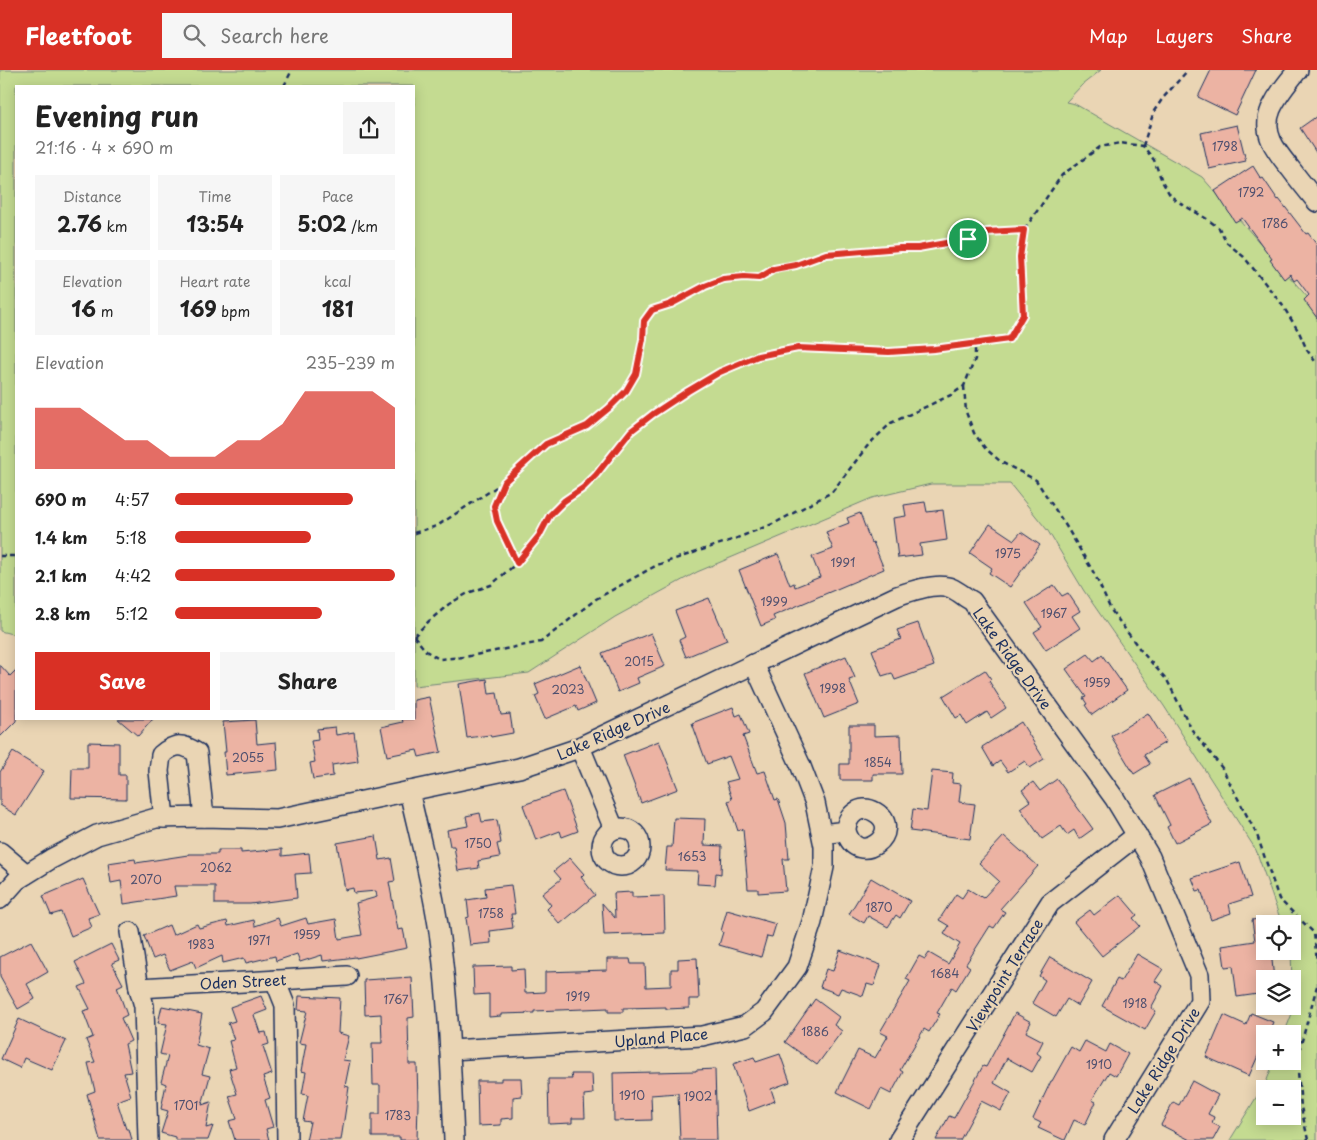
<!DOCTYPE html>
<meta charset="utf-8">
<style>
body{margin:0;font-family:"Playpen Sans",sans-serif;background:#f6f6f6;color:#222;height:100vh;display:flex;flex-direction:column;font-size:19px;white-space:nowrap}
*{box-sizing:border-box;margin:0}
p{font-size:16px;color:#767676}
.icon{flex:none;width:28px;height:28px;fill:none;stroke:currentColor;stroke-width:2;stroke-linecap:round;stroke-linejoin:round}
.map{position:relative;flex:1;overflow:hidden}
.drawer{position:absolute;left:15px;top:15px;width:400px;height:635px;display:flex;flex-direction:column;background:#fff;border-radius:0px;box-shadow:0 2px 12px #0003}
.drawer>*{flex:none}
.controls{position:absolute;left:1256px;top:845px;display:grid;gap:10px}
.controls a{display:grid;place-items:center;width:45px;height:45px;border-radius:0px;background:#fff;box-shadow:0 2px 12px #0003;font-size:25px}
.pin{position:absolute;display:grid;place-items:center;width:42px;height:42px;color:#fff;margin:-21px;border:2px solid #fff;border-radius:50%;box-shadow:0 1px 5px #0007}
.round{display:grid;place-items:center;flex:none;width:52px;height:52px;border-radius:0px;background:#f6f6f6}
.overview{display:flex;align-items:center;justify-content:space-between;height:85px;padding:0 20px}
h1{font-size:28px;font-weight:700;line-height:38px}
.stats{display:grid;grid-template-columns:repeat(3,1fr);gap:8px;height:85px;padding:5px 20px}
.stats div{display:grid;align-content:center;border-radius:0px;background:#f6f6f6;text-align:center}
.stats b{font-size:21px;font-weight:700}
.stats small{font-size:14px;font-weight:400}
.stats p{font-size:14px}
.chart{height:140px;padding:10px 20px}
.chart p{display:flex;justify-content:space-between}
.chart svg{width:100%;height:90px;margin-top:5px;fill:#d93025;opacity:.7}
.action{display:flex;gap:10px;margin-top:auto;padding:10px 20px}
.action a{flex:1;height:58px;border-radius:0px;background:#d93025;color:#fff;font-size:20px;font-weight:700;line-height:58px;text-align:center}
.action a+a{background:#f6f6f6;color:#222}
ul{padding:0 20px;list-style:none;font-size:16px}
li{display:grid;grid-template-columns:80px 60px 1fr;align-items:center;height:38px}
li i{height:12px;border-radius:6px;background:#d93025}
header{display:flex;align-items:center;gap:30px;box-sizing:border-box;height:70px;padding:0 25px;background:#d93025;color:#fff}
header strong{font-size:24px}
nav{display:flex;gap:28px;margin-inline-start:auto;font-size:18px}
.search{width:350px;height:45px;background:#f6f6f6;display:flex;align-items:center;gap:12px;box-sizing:border-box;padding:0 18px;border-radius:0px;color:#767676;font-size:19px}
.map>svg:first-child{display:block}
.green{fill:#c4db91;stroke:#708578;fill-rule:evenodd}
.building{fill:#ecb3a3;stroke:#1b2f5e}
.lines{fill:none;stroke-linecap:round;stroke-linejoin:round}
.minor-casing{stroke:#1b2f5e;stroke-width:22}
.path{stroke:#1b2f5e;stroke-width:2.5;stroke-dasharray:5 4;stroke-linecap:butt}
.minor{stroke:#ead5b4;stroke-width:19}
.route-casing{stroke:#fff;stroke-width:10}
.route{stroke:#d93025;stroke-width:6}
.labels{text-anchor:middle;dominant-baseline:central;stroke-width:4.5;stroke-linejoin:round;paint-order:stroke}
.number-label{font-size:12px;fill:#4f506f}
.street-label{font-size:15px;fill:#1b2f5e;stroke:#ead5b4}
</style>
<header>
<strong>Fleetfoot</strong>
<div class="search"><svg class="icon" aria-label="search" viewBox="0 0 24 24"><circle cx="10" cy="10" r="6"/><path d="M15 15l6 6"/></svg>Search here</div>
<nav><a>Map</a><a>Layers</a><a>Share</a></nav>
</header>
<div class="map">
<svg width="1317" height="1070" viewBox="0 0 1317 1070">
<rect width="100%" height="100%" fill="#ead5b4"/>
<filter id="ink" filterUnits="userSpaceOnUse"><feTurbulence type="fractalNoise" baseFrequency=".02" numOctaves="2"/><feDisplacementMap in="SourceGraphic" scale="10" xChannelSelector="R" yChannelSelector="G"/><feConvolveMatrix kernelMatrix="1 2 1 2 8 2 1 2 1" color-interpolation-filters="sRGB"/></filter>
<g filter="url(#ink)">
<path class="green" d="M0,0H1101L1082,15L1066,32L1075,34L1202,107L1317,238V1070H1230L1267,1010L1274,991H1292V964H1284L1293,941L1291,881H1292V854H1282L1256,780L1164,636L1084,521L1048,461L1010,414H931L872,428L697,502L615,547L529,603L414,616V16H16V565L0,561ZM1265,1019H1292V1046H1265Z"/>
<g class="building">
<path d="M1211,0H1256L1235,45L1198,27Z"/>
<path d="M1317,46V84L1300,58Z"/>
<path d="M1237,55L1246,91L1209,99L1201,63Z"/>
<path d="M1253,96L1261,109L1263,108L1278,130L1279,129L1306,164L1308,163L1317,175V248L1304,230L1309,225L1297,209L1294,211L1290,204L1284,209L1270,190L1272,189L1242,148L1235,152L1215,121Z"/>
<path d="M925,432L927,442L943,440L947,470L920,474L922,485L898,488L893,448L906,446L904,435Z"/>
<path d="M860,443L871,473L873,472L884,499L773,546L775,550L761,556L739,500L778,484L790,515L794,513L795,517L820,507L812,487L833,479L826,462L849,453L847,448Z"/>
<path d="M990,454L1014,470L1021,462L1040,475L1010,517L989,503L992,498L970,483Z"/>
<path d="M1054,515L1062,526L1068,523L1080,541L1072,546L1080,558L1046,580L1034,562L1042,557L1026,533Z"/>
<path d="M709,528L727,570L686,587L679,570L685,567L675,541Z"/>
<path d="M918,553L934,596L895,610L892,603L882,606L872,580L901,569L897,560Z"/>
<path d="M651,563L665,596L637,608L639,613L618,622L602,583Z"/>
<path d="M1088,584L1094,591L1102,585L1127,620L1092,645L1085,635L1087,634L1083,628L1086,627L1066,599Z"/>
<path d="M846,586L855,608L849,610L859,634L824,648L805,603Z"/>
<path d="M0,595L10,606L16,600V651L0,667Z"/>
<path d="M580,595L596,633L578,641L576,636L545,649L535,626L539,624L535,614Z"/>
<path d="M985,600L991,609L989,611L1006,638L991,648L987,642L967,655L961,645L956,648L943,626Z"/>
<path d="M487,609L489,624L497,623L501,645L510,644L513,663L491,667L490,665L467,668L459,614Z"/>
<path d="M429,627L441,682L419,687L417,680L387,686L381,657L403,652L402,649H414V630Z"/>
<path d="M733,637L736,646L741,644L749,664L743,666L757,703L765,701L775,730L778,729L786,753L789,789H783L786,821L758,823V819H748L743,759L738,761L728,731L732,729L726,712L738,709L729,686L707,694L692,653Z"/>
<path d="M1148,643L1166,672L1144,685L1150,694L1134,704L1111,666Z"/>
<path d="M118,649H153L138,666Z"/>
<path d="M255,650L257,674L276,672L278,700L226,705L224,682H226L223,652Z"/>
<path d="M1021,652L1044,689L1030,698L1025,691L1008,702L1000,691L993,696L982,677Z"/>
<path d="M849,655H874V666L901,665L902,704H873V710H840V694H849Z"/>
<path d="M335,657L336,665L354,662L358,691L332,695L333,706L313,709L310,693L315,692L311,671L318,670L317,659Z"/>
<path d="M659,671L678,719L641,733L623,685Z"/>
<path d="M88,672L119,673V705H126V729L71,728L72,698H88Z"/>
<path d="M13,682L44,701L16,745L0,735V702Z"/>
<path d="M932,701L953,703L952,713L961,714L959,732L975,734L970,769L910,761L913,739L927,741Z"/>
<path d="M1189,708L1212,754L1175,773L1167,757L1170,755L1155,725Z"/>
<path d="M1057,709L1093,759L1079,769L1074,760L1067,765L1061,756L1042,769L1020,738L1030,731L1022,720L1033,712L1040,721Z"/>
<path d="M563,721L578,761L562,767L560,761L536,770L523,735Z"/>
<path d="M480,743L482,752L497,750L501,773L497,774L500,787L478,791L479,798L458,801L454,776H450L447,760L468,756L466,746Z"/>
<path d="M674,748L705,749L704,775L722,776L721,804L716,803L715,815L697,814L698,801L665,800L667,777H672Z"/>
<path d="M376,766L380,790L391,788L395,811L389,812L398,860L403,859L407,878L356,888V887L323,891L322,885L300,892L297,884L276,891L275,886L246,893L244,888L223,893L222,886L196,898L193,891L170,900L163,885L153,889L144,866L169,855L173,865L197,854L199,858L227,851L228,856L254,850L255,856L278,848L281,856L306,848L308,854L336,849L339,869L362,865L356,833L377,827L376,821L354,823L353,818L345,820L337,773Z"/>
<path d="M1004,766L1038,796L1000,839L1005,842L994,858L990,856L966,894L970,897L956,920L952,917L937,943L940,944L929,962L924,959L900,1000L903,1002L891,1024L881,1019L871,1039L837,1022L858,980L875,988L888,966L880,962L910,911L906,909L919,886L925,889L929,883L948,894L960,874L944,864L949,856L939,850L956,824L962,828L968,819L983,828L999,811L979,793Z"/>
<path d="M282,779V786L309,783L311,803L295,804L297,828L250,834H215V816H174L176,826L124,834L121,811L111,813L108,793L135,789L136,793L188,785V784H218V780H241V783Z"/>
<path d="M570,788L584,804L581,807L595,825L560,854L547,839L551,835L542,824L561,809L554,801Z"/>
<path d="M1240,792L1251,827L1229,834L1231,843L1211,850L1201,820L1197,821L1192,808Z"/>
<path d="M871,808L910,831L900,848L896,845L888,857L868,846L864,853L849,844Z"/>
<path d="M83,809L99,844L88,848L92,857L71,866L61,842L51,845L43,826Z"/>
<path d="M511,815L515,844H511L513,858L490,861L491,873L470,875L466,848L469,847L467,830L486,827L485,818Z"/>
<path d="M632,822V827L664,826L665,863L604,865L602,833L615,848L614,823Z"/>
<path d="M1120,825L1137,845L1133,848L1140,856L1102,886L1074,852L1090,840L1094,845Z"/>
<path d="M727,840L776,854L772,867L767,866L761,887L719,875L723,862L721,861Z"/>
<path d="M1265,848V881H1271L1274,909H1265V923L1237,927L1233,896L1225,897L1222,876L1255,871L1252,850Z"/>
<path d="M31,871L48,902L27,914L35,929L18,939L0,907V887Z"/>
<path d="M111,874L119,890L112,893L123,914L117,917L127,945L121,948L131,971L125,974L131,1002L124,1003L131,1026L117,1031L126,1059H129L132,1070H100L87,1024L95,1021L88,993L95,992L86,970L93,967L83,941L90,939L79,917L86,914L75,892Z"/>
<path d="M840,880L881,895L874,916L867,914L863,926L841,918L838,924L820,917L826,899L833,901Z"/>
<path d="M1137,884L1163,899L1155,911L1163,916L1151,938L1156,941L1145,960L1102,936L1117,909L1121,911Z"/>
<path d="M1050,887L1092,912L1078,936L1067,929L1056,947L1032,933L1045,910L1039,906Z"/>
<path d="M697,888L699,929H689V938L666,939V937L623,938V942H608V938L534,941V943L501,944V946L489,947V924L474,925L473,897L511,896V900L524,899L525,923L545,922V902L607,900V889H630L631,894H645L646,917L671,916V899H678V889Z"/>
<path d="M412,907L414,947L408,948L409,994H417L418,1033L417,1070H400V1067H372V1044H380V1015H373L372,973H382L381,944L365,945L364,910Z"/>
<path d="M261,926L267,940L254,945L260,963L266,962L269,974L263,976L272,1004L263,1007L270,1028L265,1030L273,1057L266,1059L269,1070H235L229,1051L237,1049L229,1026L237,1024L229,999L236,997L229,971L234,970L228,953L235,951L230,937Z"/>
<path d="M299,926L340,928L338,963L349,966L343,990L350,991L345,1016L349,1017L341,1070H306L310,1052L303,1051L308,1025L302,1024L306,1002L301,1001L306,974L299,973L307,941L298,940Z"/>
<path d="M815,929L839,947L834,955L842,961L817,995L785,972Z"/>
<path d="M162,936L202,944L196,975L209,979L202,1004L210,1006L202,1035L211,1032L206,1058L213,1056L208,1070H175V1067L161,1063L168,1041L161,1039L166,1014L161,1012L168,986L160,984L167,954L158,953Z"/>
<path d="M1015,943L1031,952L1026,962L1043,971L1037,983L1041,986L1032,1002L1007,988L994,1013L1011,1023L1001,1041L981,1031L960,1070H936L949,1046L954,1048L983,996L986,997Z"/>
<path d="M1251,943L1273,952L1268,964H1265V970L1249,1006L1206,987L1224,945L1246,955Z"/>
<path d="M19,949L66,971L52,1000L24,988L20,998L1,989Z"/>
<path d="M1085,971L1106,982L1110,974L1128,984L1116,1006L1109,1002L1092,1030L1096,1032L1085,1055L1074,1050L1065,1070H1064L1038,1058L1041,1053L1033,1049L1051,1011H1052L1071,977L1079,982Z"/>
<path d="M780,984L790,1012L771,1019L775,1031L749,1041L733,994L754,987L756,992Z"/>
<path d="M715,999L717,1070H680L678,1023L651,1025L652,1050L614,1051L613,1003L696,1001V1000Z"/>
<path d="M571,1004H592L593,1024L584,1025L585,1048H572V1053L549,1054L548,1009H572Z"/>
<path d="M501,1008H521L522,1026L513,1027V1048L501,1049V1055L478,1056L477,1011H501Z"/>
<path d="M1192,1011L1218,1025L1208,1044L1214,1047L1212,1053L1220,1057L1213,1070H1190L1161,1055L1173,1032L1179,1035Z"/>
</g>
<g class="lines">
<g class="minor-casing">
<g id="minor">
<path d="M1298,0C1288,12 1278,24 1271,39C1261,63 1276,81 1290,98C1299,110 1308,121 1317,132"/>
<path d="M580,677L614,759"/>
<path d="M409,721C420,770 434,820 440,869C449,936 451,1003 454,1070"/>
<path d="M164,748L159,701L161,685C175,673 182,673 197,683L204,747"/>
<circle cx="621" cy="777" r="19"/>
<path d="M822,764L846,761C846,746 860,733 875,742C907,761 857,801 846,761"/>
<path d="M0,782L26,804"/>
<path d="M0,829L17,810L51,789L97,765L156,748L204,747L277,749L519,698L573,680L897,526C911,521 938,512 951,518C958,521 965,527 972,531L1115,729L1150,787L1199,905L1200,931L1114,1070"/>
<path d="M130,862L139,918L144,936L148,1070"/>
<path d="M275,910L285,935L287,1070"/>
<path d="M139,918L347,906"/>
<path d="M450,980L702,966L745,956L764,942L797,897L812,852L824,797V776L815,733L800,694L754,594"/>
<path d="M899,1070L1050,833L1137,765"/>
</g>
</g>
<g class="path">
<path d="M284,16L292,0"/>
<path d="M1143,76L1154,41L1163,28L1188,0"/>
<path d="M964,316L966,342L974,363L985,378L1001,392L1036,410L1066,456L1095,505L1111,540L1142,582L1167,610L1192,660L1222,698L1257,765L1279,829L1314,863L1317,892"/>
<path d="M504,413L494,436L497,451L517,493"/>
<path d="M414,463L437,456L504,412L546,374L587,356L609,338L626,321L636,304L643,269L644,251L652,240L671,234L705,216L723,209L744,207L759,209L774,199L796,195L826,185L899,178H917L968,169L986,162L1024,160"/>
<path d="M0,486H16"/>
<path d="M414,566L429,551L449,534L468,523L491,515L517,493L539,466L550,445L564,431L583,418L596,405L631,361L653,344L688,321L721,302L758,286L798,278L889,281L934,279L1009,269L1023,245L1020,187L1024,160L1062,105L1100,77L1120,73L1143,76L1154,90L1162,111L1170,125L1177,131L1207,149L1219,158L1226,172L1244,187L1272,222L1281,233L1299,262L1307,280L1317,294"/>
<path d="M414,566L426,581L439,589L465,587L541,572L596,529L657,495L732,470L775,453L832,422L869,374L891,353L951,325L964,316L975,289V274"/>
<path d="M1308,1070L1301,1037L1297,989L1317,916"/>
</g>
<use href="#minor" class="minor"/>
</g>
</g>
<g class="lines" filter="url(#ink)">
<g class="route-casing">
<path id="route" d="M1024,160L1020,187L1023,245L1009,269L934,279L889,282L798,278L758,286L720,302L688,321L653,344L631,361L596,405L583,418L564,431L550,445L539,466L517,493L497,451L494,436L504,412L546,374L587,356L609,338L626,321L636,304L643,269L644,251L652,240L671,234L705,216L723,209L744,207L759,208L774,199L796,195L826,184L900,178H918L968,169L986,162Z"/>
</g>
<use href="#route" class="route"/>
</g>
<g class="labels">
<g class="number-label">
<text x="1225" y="76">1798</text>
<text x="1251" y="122">1792</text>
<text x="1275" y="153">1786</text>
<text x="1008" y="483">1975</text>
<text x="843" y="492">1991</text>
<text x="774" y="531">1999</text>
<text x="1054" y="543">1967</text>
<text x="639" y="591">2015</text>
<text x="1097" y="612">1959</text>
<text x="833" y="618">1998</text>
<text x="568" y="619">2023</text>
<text x="248" y="687">2055</text>
<text x="878" y="692">1854</text>
<text x="478" y="773">1750</text>
<text x="692" y="786">1653</text>
<text x="216" y="797">2062</text>
<text x="146" y="809">2070</text>
<text x="879" y="837">1870</text>
<text x="491" y="843">1758</text>
<text x="307" y="864">1959</text>
<text x="259" y="870">1971</text>
<text x="201" y="874">1983</text>
<text x="945" y="903">1684</text>
<text x="578" y="926">1919</text>
<text x="396" y="929">1767</text>
<text x="1135" y="933">1918</text>
<text x="815" y="961">1886</text>
<text x="1099" y="994">1910</text>
<text x="632" y="1025">1910</text>
<text x="698" y="1026">1902</text>
<text x="186" y="1035">1701</text>
<text x="398" y="1045">1783</text>
</g>
<g class="street-label">
<text transform="translate(1013 588) rotate(54)">Lake Ridge Drive</text>
<text transform="translate(613 660) rotate(-24)">Lake Ridge Drive</text>
<text transform="translate(1004 905) rotate(-58)">Viewpoint Terrace</text>
<text transform="translate(243 911) rotate(-3)">Oden Street</text>
<text transform="translate(661 967) rotate(-5)">Upland Place</text>
<text transform="translate(1163 990) rotate(-58)">Lake Ridge Drive</text>
</g>
</g>
</svg>
<div class="controls">
<a><svg class="icon" aria-label="locate" viewBox="0 0 24 24"><circle cx="12" cy="12" r="6"/><path d="M12 2v4M12 18v4M2 12h4M18 12h4"/></svg></a>
<a><svg class="icon" aria-label="layers" viewBox="0 0 24 24"><path d="M12 4l9 5-9 5-9-5zM3 14l9 5 9-5"/></svg></a>
<a>+</a>
<a>−</a>
</div>
<div class="pin" style="left:968px;top:169px;background:#1e9e55"><svg class="icon" aria-label="arrive" viewBox="0 0 24 24"><path d="M6 21V4h12l-3 4 3 4H6"/></svg></div>
<section class="drawer">
<div class="overview"><div><h1>Evening run</h1><p>21:16 · 4 × 690 m</p></div><a class="round"><svg class="icon" aria-label="share" viewBox="0 0 24 24"><path d="M12 15V3M7 8l5-5 5 5M5 13v7h14v-7"/></svg></a></div>
<div class="stats">
<div><p>Distance</p><b>2.76<small> km</small></b></div>
<div><p>Time</p><b>13:54</b></div>
<div><p>Pace</p><b>5:02<small> /km</small></b></div>
</div>
<div class="stats">
<div><p>Elevation</p><b>16<small> m</small></b></div>
<div><p>Heart rate</p><b>169<small> bpm</small></b></div>
<div><p>kcal</p><b>181</b></div>
</div>
<div class="chart"><p><span>Elevation</span>235–239 m</p>
<svg viewBox="0 0 160 44" preserveAspectRatio="none"><path d="M0 44V14L10 14L20 14L30 22L40 30L50 30L60 38L70 38L80 38L90 30L100 30L110 22L120 6L130 6L140 6L150 6L160 14V44z"/></svg>
</div>
<ul>
<li><b>690 m</b>4:57<i style="width:81%"></i></li>
<li><b>1.4 km</b>5:18<i style="width:62%"></i></li>
<li><b>2.1 km</b>4:42<i style="width:100%"></i></li>
<li><b>2.8 km</b>5:12<i style="width:67%"></i></li>
</ul>
<div class="action"><a>Save</a><a>Share</a></div>
</section>
</div>
